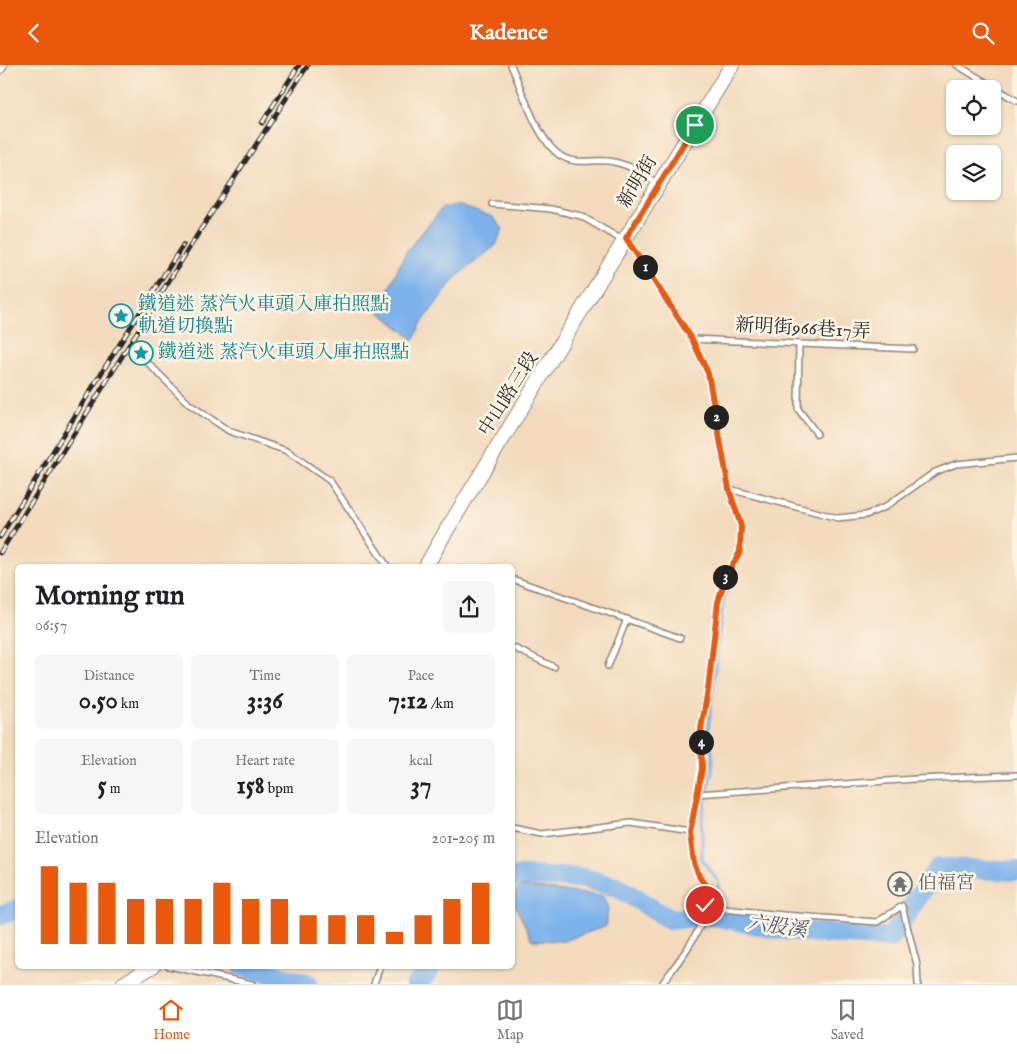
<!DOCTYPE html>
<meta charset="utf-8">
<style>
body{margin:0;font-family:"IM FELL English","Noto Serif TC",serif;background:#f6f6f6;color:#202124;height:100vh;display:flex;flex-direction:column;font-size:19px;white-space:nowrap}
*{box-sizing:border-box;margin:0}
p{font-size:16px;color:#757577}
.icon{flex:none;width:28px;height:28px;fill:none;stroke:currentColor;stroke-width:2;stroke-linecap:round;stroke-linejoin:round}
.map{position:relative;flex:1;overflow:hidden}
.details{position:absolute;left:15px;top:499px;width:500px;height:405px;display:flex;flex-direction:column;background:#fff;border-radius:8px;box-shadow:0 1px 4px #0004}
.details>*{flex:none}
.buttons{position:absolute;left:946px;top:15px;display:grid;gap:10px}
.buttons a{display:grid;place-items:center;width:55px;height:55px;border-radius:8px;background:#fff;box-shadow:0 1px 4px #0004;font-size:25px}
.pin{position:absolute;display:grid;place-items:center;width:42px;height:42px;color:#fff;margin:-21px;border:2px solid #fff;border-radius:50%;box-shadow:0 1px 5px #0007}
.km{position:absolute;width:25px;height:25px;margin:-12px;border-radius:50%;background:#222;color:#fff;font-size:14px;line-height:25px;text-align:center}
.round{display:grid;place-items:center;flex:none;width:52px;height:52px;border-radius:8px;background:#f6f6f6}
.headline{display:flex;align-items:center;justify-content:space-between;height:85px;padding:0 20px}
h1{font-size:28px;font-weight:800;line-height:38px}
.figures{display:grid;grid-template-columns:repeat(3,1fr);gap:8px;height:85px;padding:5px 20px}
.figures div{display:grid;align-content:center;border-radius:8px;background:#f6f6f6;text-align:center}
.figures b{font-size:25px;font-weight:800}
.figures small{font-size:14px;font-weight:400}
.figures p{font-size:14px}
.chart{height:140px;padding:10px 20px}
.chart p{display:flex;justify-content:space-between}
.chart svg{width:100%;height:90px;margin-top:5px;stroke:#ea580c;stroke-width:6}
header{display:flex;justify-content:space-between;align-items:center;height:65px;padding:0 20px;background:#ea580c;color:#fff;font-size:22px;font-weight:800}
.tab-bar{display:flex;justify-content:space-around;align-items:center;height:70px;border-top:1px solid #e0e0e0;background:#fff;font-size:14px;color:#757577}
.tab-bar a{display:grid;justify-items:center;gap:2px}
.tab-bar .current{color:#ea580c}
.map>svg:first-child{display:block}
.water{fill:#7db2eb;stroke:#546e8b}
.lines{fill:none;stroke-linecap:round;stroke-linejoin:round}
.stream{stroke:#7db2eb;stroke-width:3}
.river{stroke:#7db2eb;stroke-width:20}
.building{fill:#dbb2d1}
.lane-casing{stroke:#8f8274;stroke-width:8}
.street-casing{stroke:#8f8274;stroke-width:12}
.secondary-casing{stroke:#8f8274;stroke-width:16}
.lane{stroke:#fff;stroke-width:5}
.street{stroke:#fff;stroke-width:10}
.secondary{stroke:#fff;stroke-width:14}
.rail-casing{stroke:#2b2b2b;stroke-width:5}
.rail{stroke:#fcf5e5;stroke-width:3;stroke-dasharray:9;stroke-linecap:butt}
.route-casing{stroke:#fff;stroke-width:10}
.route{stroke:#ea580c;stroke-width:6}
.labels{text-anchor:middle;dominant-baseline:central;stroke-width:5;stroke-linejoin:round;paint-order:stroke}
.street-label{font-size:19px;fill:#2b2b2b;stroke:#fcf5e5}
.culture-label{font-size:19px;fill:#0d838f;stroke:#fcf5e5;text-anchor:start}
.worship-label{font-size:19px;fill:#5b616d;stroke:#fcf5e5;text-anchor:start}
.water-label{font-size:20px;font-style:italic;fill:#485a6e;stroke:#fcf5e5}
</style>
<header><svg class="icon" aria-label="back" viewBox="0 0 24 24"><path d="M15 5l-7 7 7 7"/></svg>Kadence<svg class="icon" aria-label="search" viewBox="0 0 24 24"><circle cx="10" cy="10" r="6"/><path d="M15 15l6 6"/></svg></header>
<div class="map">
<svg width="1017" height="919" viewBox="0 0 1017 919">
<rect width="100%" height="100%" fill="#fcf5e5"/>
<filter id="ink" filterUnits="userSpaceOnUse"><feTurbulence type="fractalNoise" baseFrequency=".02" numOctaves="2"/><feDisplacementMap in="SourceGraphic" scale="10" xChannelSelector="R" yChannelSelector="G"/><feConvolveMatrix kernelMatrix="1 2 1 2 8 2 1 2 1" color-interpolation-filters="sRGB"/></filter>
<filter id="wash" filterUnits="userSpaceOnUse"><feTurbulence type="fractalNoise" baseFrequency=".0096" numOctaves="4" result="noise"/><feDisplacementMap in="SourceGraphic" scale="20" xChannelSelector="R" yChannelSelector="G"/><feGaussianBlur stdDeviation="1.12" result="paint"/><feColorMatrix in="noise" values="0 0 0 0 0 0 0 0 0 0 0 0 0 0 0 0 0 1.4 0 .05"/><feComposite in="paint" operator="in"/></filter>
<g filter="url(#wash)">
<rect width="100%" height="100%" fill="#f3dabc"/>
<g class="water">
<path d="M457,140L493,152L503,164L496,180L454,214L421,259L414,275L378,246L406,187L442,143Z"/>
<path d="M521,821L603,831L608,843L606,861L564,876L532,875L513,836V829Z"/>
</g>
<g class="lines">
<g class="stream">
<path d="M713,836L719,820L718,816L702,795V751L712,707L713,695L708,666L723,536L729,517"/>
<path d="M708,850L709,847"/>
</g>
<g class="river">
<path d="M512,814L520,811L583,813L619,823L670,855L708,850L782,865L890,873L938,803L1017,806"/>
<path d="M0,850L18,844"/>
<path d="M241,901L308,919"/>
<path d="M416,919L425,911L431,901"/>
</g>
</g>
<g id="blocks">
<path class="building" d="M905,808L909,828L896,830L892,810Z"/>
</g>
</g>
<g filter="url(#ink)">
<use href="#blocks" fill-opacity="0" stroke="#8f8274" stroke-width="1"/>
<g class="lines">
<g class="lane-casing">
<g id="lane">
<path d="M511,0C522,25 538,77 561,91C576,101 597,93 614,97C632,101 644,108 658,120"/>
<path d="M957,0L1017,36"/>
<path d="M492,139L551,144L581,151L624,176"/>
<path d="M626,174L692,274L708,308L729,424L741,461L740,487L726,511L718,537L708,625L701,664L703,704L690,767L694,798L700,813L707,821C706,832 706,845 702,856C693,879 676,899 662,919"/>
<path d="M692,274L913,284"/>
<path d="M799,279L798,344L817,369"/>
<path d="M146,296L189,339L229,366L287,386L330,416L387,501"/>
<path d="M729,424L838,453L866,450L885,442L935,407L956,399L1017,393"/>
<path d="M512,514L680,573"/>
<path d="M512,582L554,602"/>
<path d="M608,601L627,554"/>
<path d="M697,729L915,714L1017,710"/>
<path d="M512,763L542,769L631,758L690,767"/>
<path d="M715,843L783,850L877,857L902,841L917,900L918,919"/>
<path d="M169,901L252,919"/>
<path d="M374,919L380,901"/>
</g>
</g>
<g class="street-casing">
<path id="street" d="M0,3L2,0"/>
</g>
<g class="secondary-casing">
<g id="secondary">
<path d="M426,501L446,466L732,0"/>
<path d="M123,919L153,901"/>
</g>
</g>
<use href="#lane" class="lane"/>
<use href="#street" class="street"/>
<use href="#secondary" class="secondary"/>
<g class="rail-casing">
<g id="rail">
<path d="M262,58L299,0"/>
<path d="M0,472L107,299L183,180"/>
<path d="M0,488L201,164L308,0"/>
</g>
</g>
<use href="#rail" class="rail"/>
</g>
</g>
<g class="lines" filter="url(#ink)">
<g class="route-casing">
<path id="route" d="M695,60L626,173L692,274L708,308L729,424L741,461L740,487L726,511L718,537L708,625L701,664L702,704L690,768L694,798L700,813L707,821L705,840"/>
</g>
<use href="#route" class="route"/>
</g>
<defs>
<g id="sight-ring" transform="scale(1.25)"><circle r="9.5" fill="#fcf5e5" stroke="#0f9aa8" stroke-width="1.5"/><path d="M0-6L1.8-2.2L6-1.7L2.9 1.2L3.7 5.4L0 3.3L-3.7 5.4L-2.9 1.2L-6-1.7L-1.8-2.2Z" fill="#0f9aa8"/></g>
<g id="temple-ring" transform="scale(1.25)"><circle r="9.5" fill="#fcf5e5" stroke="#6b7280" stroke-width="1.5"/><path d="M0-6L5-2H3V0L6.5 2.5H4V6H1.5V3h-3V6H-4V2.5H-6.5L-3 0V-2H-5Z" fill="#6b7280"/></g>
</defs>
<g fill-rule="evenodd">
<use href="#sight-ring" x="121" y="251"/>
<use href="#sight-ring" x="141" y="288"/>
<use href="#temple-ring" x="900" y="819"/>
</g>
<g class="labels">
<g class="street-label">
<text transform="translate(638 117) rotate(-59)">新明街</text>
<text transform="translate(803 264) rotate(3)">新明街966巷17弄</text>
<text transform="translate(509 329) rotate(-58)">中山路三段</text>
</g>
<g class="culture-label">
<text x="138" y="240">鐵道迷 蒸汽火車頭入庫拍照點<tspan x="138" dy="22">軌道切換點</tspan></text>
<text x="158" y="288">鐵道迷 蒸汽火車頭入庫拍照點</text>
</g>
<g class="worship-label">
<text x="918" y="819">伯福宮</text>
</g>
<g class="water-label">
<text transform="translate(777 862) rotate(8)">六股溪</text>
</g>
</g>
</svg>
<div class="buttons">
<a><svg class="icon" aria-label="locate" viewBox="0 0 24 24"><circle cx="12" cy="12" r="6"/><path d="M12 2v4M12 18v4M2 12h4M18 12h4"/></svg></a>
<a><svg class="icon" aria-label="layers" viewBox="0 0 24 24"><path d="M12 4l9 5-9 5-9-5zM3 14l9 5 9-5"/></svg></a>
</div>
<div class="pin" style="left:695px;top:60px;background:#1e9e55"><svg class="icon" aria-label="arrive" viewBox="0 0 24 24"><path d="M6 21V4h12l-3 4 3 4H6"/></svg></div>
<div class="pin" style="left:705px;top:840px;background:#d93025"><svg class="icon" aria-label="check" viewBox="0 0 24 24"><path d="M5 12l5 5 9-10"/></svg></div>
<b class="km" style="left:645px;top:202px">1</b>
<b class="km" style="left:716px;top:352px">2</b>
<b class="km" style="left:725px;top:512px">3</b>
<b class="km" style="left:701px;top:677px">4</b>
<section class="details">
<div class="headline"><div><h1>Morning run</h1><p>06:57</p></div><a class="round"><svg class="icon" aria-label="share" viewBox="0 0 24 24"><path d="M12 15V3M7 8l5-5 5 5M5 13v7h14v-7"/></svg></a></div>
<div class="figures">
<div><p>Distance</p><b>0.50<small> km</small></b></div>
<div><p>Time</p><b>3:36</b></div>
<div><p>Pace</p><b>7:12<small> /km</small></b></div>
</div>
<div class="figures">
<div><p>Elevation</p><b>5<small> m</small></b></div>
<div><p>Heart rate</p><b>158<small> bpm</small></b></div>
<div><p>kcal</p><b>37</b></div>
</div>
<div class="chart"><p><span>Elevation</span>201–205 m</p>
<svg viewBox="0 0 160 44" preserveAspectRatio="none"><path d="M5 44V6M15 44V14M25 44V14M35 44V22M45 44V22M55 44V22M65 44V14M75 44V22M85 44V22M95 44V30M105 44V30M115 44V30M125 44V38M135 44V30M145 44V22M155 44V14"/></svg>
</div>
</section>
</div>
<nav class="tab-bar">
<a class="current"><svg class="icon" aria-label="home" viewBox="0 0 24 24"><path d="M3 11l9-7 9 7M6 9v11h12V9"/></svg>Home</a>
<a><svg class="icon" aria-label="map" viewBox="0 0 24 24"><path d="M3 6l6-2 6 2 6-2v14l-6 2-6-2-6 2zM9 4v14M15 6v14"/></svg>Map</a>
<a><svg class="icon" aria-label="saved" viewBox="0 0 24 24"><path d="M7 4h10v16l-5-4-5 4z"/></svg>Saved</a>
</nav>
